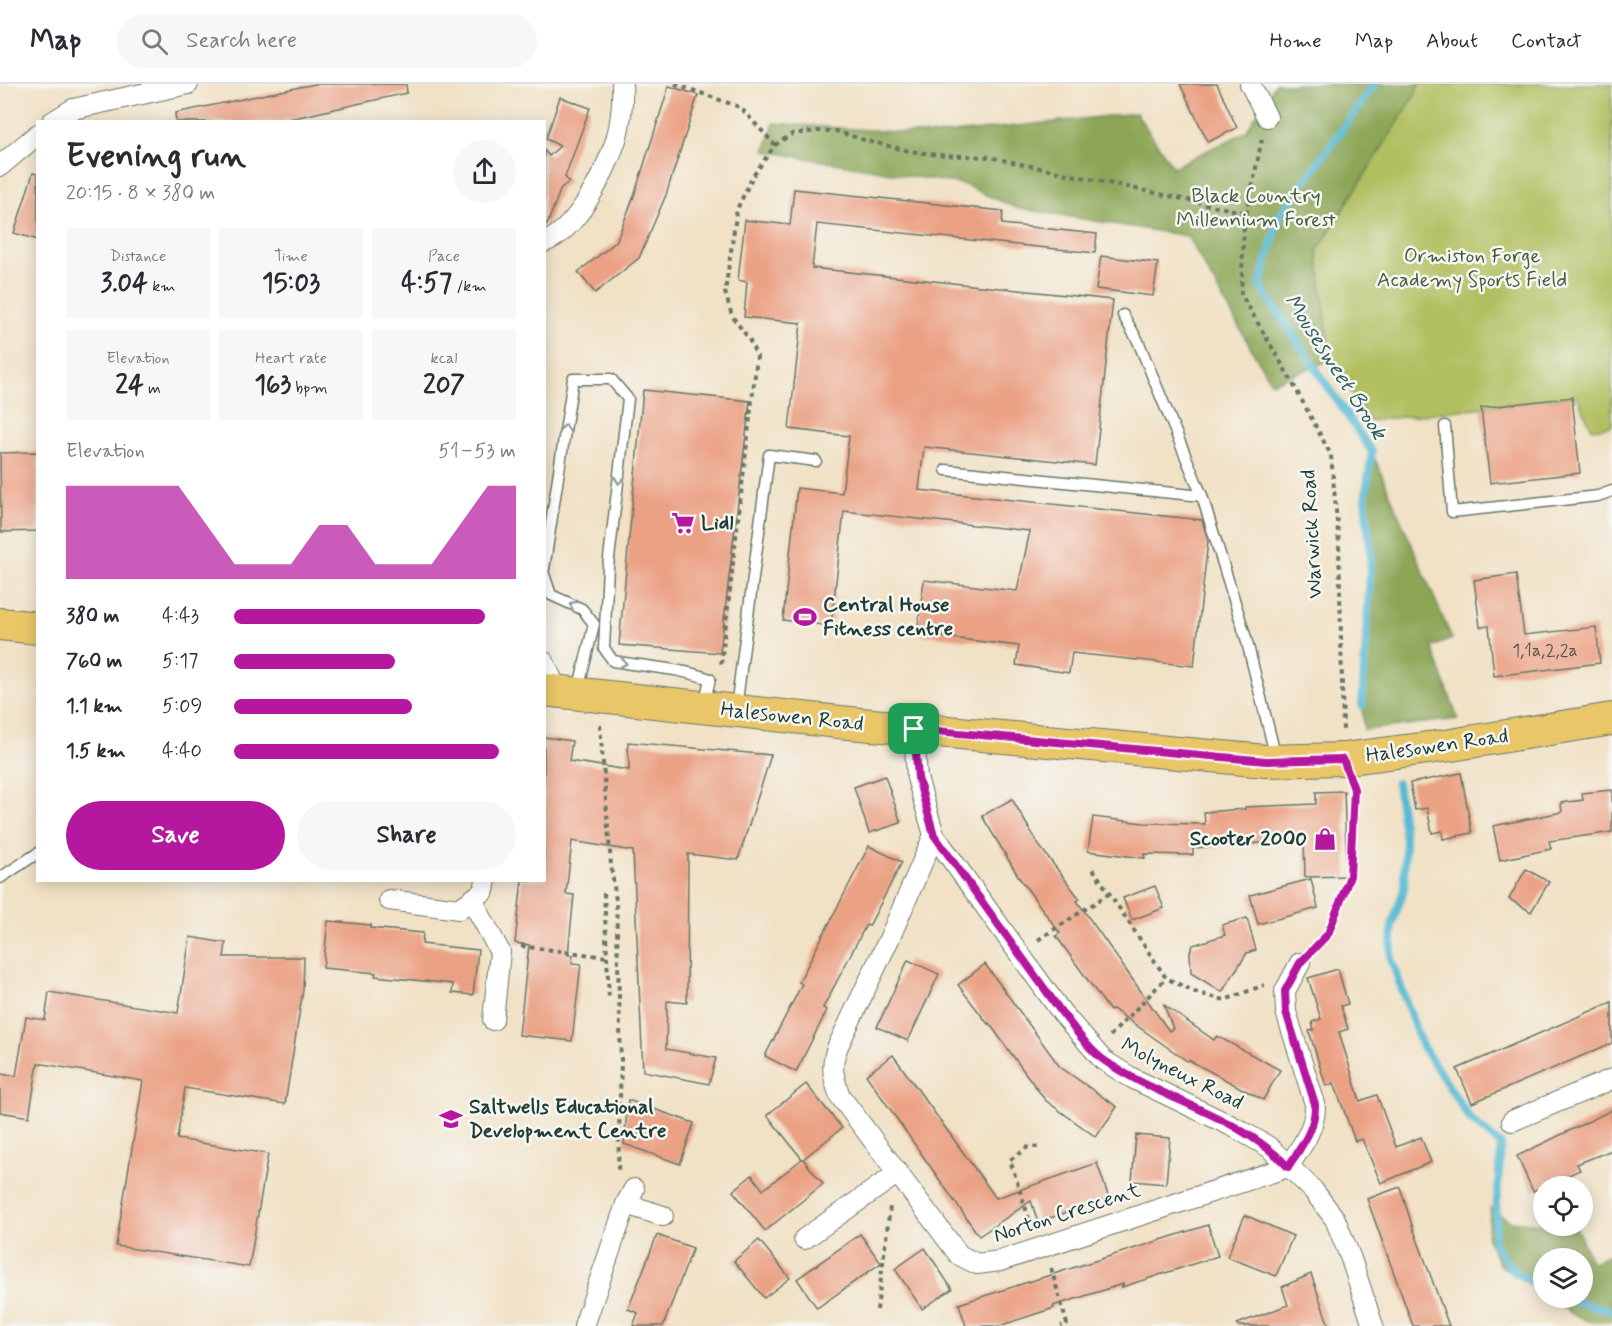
<!DOCTYPE html>
<meta charset="utf-8">
<style>
body{margin:0;font-family:Mynerve,sans-serif;background:#f7f7f7;color:#2b2b33;height:100vh;display:flex;flex-direction:column;font-size:22px;white-space:nowrap}
*{box-sizing:border-box;margin:0}
p{font-size:20px;color:#7c7c81}
.icon{flex:none;width:33px;height:33px;fill:none;stroke:currentColor;stroke-width:2;stroke-linecap:round;stroke-linejoin:round}
.map{position:relative;flex:1;overflow:hidden}
.details{position:absolute;left:36px;top:36px;width:510px;height:762px;display:flex;flex-direction:column;background:#fff;border-radius:0px;box-shadow:0 3px 15px #0003}
.details>*{flex:none}
.fabs{position:absolute;left:1533px;top:1092px;display:grid;gap:12px}
.fabs a{display:grid;place-items:center;width:60px;height:60px;border-radius:50%;background:#fff;box-shadow:0 3px 15px #0003;font-size:30px}
.pin{position:absolute;display:grid;place-items:center;width:51px;height:51px;color:#fff;margin:-26px;border-radius:12px;box-shadow:0 3px 9px #0006}
.round{display:grid;place-items:center;flex:none;width:63px;height:63px;border-radius:32px;background:#f7f7f7}
.head{display:flex;align-items:center;justify-content:space-between;height:102px;padding:0 30px}
h1{font-size:33px;font-weight:700;line-height:45px}
.metrics{display:grid;grid-template-columns:repeat(3,1fr);gap:9px;height:102px;padding:6px 30px}
.metrics div{display:grid;align-content:center;border-radius:0px;background:#f7f7f7;text-align:center}
.metrics b{font-size:26px;font-weight:700}
.metrics small{font-size:16px;font-weight:400}
.metrics p{font-size:16px}
.chart{height:168px;padding:12px 30px}
.chart p{display:flex;justify-content:space-between}
.chart svg{width:100%;height:108px;margin-top:6px;fill:#b5179e;opacity:.7}
.primary-button{display:flex;gap:12px;margin-top:auto;padding:12px 30px}
.primary-button a{flex:1;height:69px;border-radius:36px;background:#b5179e;color:#fff;font-size:24px;font-weight:700;line-height:69px;text-align:center}
.primary-button a+a{background:#f7f7f7;color:#2b2b33}
ul{padding:0 30px;list-style:none;font-size:20px}
li{display:grid;grid-template-columns:96px 72px 1fr;align-items:center;height:45px}
li i{height:15px;border-radius:8px;background:#b5179e}
header{display:flex;align-items:center;gap:36px;box-sizing:border-box;height:84px;padding:0 30px;background:#fff;border-bottom:2px solid #e1e1e2}
header strong{font-size:28px}
nav{display:flex;gap:33px;margin-inline-start:auto;font-size:21px}
.search{width:420px;height:54px;background:#f7f7f7;display:flex;align-items:center;gap:15px;box-sizing:border-box;padding:0 21px;border-radius:33px;color:#7c7c81;font-size:22px}
.map>svg:first-child{display:block}
.green{fill:#b1bf61;stroke:#687e4a;stroke-width:1.5}
.forest{fill:#8ca657;stroke:#567246;stroke-width:1.5}
.lines{fill:none;stroke-linecap:round;stroke-linejoin:round}
.stream{stroke:#56bad4;stroke-width:8}
.building{fill:#eba184}
.service-casing{stroke:#687667;stroke-width:13}
.minor-casing{stroke:#687667;stroke-width:22}
.primary-casing{stroke:#687667;stroke-width:34}
.path{stroke:#687667;stroke-width:4;stroke-dasharray:4.5 4.5;stroke-linecap:butt}
.service{stroke:#fff;stroke-width:10}
.minor{stroke:#fff;stroke-width:20}
.primary{stroke:#e9c769;stroke-width:32}
.oneway{stroke:#8f9e9a}
.route-casing{stroke:#fff;stroke-width:12}
.route{stroke:#b5179e;stroke-width:8}
.labels{text-anchor:middle;dominant-baseline:central;stroke-width:5;stroke-linejoin:round;paint-order:stroke}
.number-label{font-size:18px;fill:#525648}
.park-label{font-size:21px;fill:#445e3f;stroke:#f6f6f2}
.poi-label{font-size:21px;font-weight:bold;fill:#1f3d34;stroke:#f6f6f2;text-anchor:start}
.street-label{font-size:21px;fill:#1f3d34;stroke:#f6f6f2}
.water-label{font-size:22px;font-style:italic;fill:#2d5c5c;stroke:#f6f6f2}
</style>
<header>
<strong>Map</strong>
<div class="search"><svg class="icon" aria-label="search" viewBox="0 0 24 24"><circle cx="10" cy="10" r="6"/><path d="M15 15l6 6"/></svg>Search here</div>
<nav><a>Home</a><a>Map</a><a>About</a><a>Contact</a></nav>
</header>
<div class="map">
<svg width="1612" height="1242" viewBox="0 0 1612 1242">
<rect width="100%" height="100%" fill="#f6f6f2"/>
<filter id="ink" filterUnits="userSpaceOnUse"><feTurbulence type="fractalNoise" baseFrequency=".0167" numOctaves="2"/><feDisplacementMap in="SourceGraphic" scale="12" xChannelSelector="R" yChannelSelector="G"/><feConvolveMatrix kernelMatrix="1 2 1 2 8 2 1 2 1" color-interpolation-filters="sRGB"/></filter>
<filter id="wash" filterUnits="userSpaceOnUse"><feTurbulence type="fractalNoise" baseFrequency=".008" numOctaves="4" result="noise"/><feDisplacementMap in="SourceGraphic" scale="24" xChannelSelector="R" yChannelSelector="G"/><feGaussianBlur stdDeviation="1.35" result="paint"/><feColorMatrix in="noise" values="0 0 0 0 0 0 0 0 0 0 0 0 0 0 0 0 0 1.4 0 .05"/><feComposite in="paint" operator="in"/></filter>
<g filter="url(#wash)">
<rect width="100%" height="100%" fill="#f1e1c5"/>
<path class="green" d="M1419,0H1612V342L1592,345L1577,312L1369,337L1331,276L1317,167L1415,11Z"/>
<g class="forest">
<path d="M1275,0H1419L1415,11L1317,167L1331,276L1271,299L1187,152L1016,124L962,100L909,92L765,67L774,39L935,51L1136,29L1173,83L1246,48Z"/>
<path d="M1372,368L1452,555L1432,563L1458,635L1364,646L1362,621L1371,473L1365,415Z"/>
<path d="M1491,1124L1510,1137L1576,1143L1592,1179L1612,1170V1237C1580,1242 1574,1230 1549,1214H1582V1174H1544L1543,1210L1499,1180L1487,1154Z"/>
</g>
<g class="lines">
<g class="stream">
<path d="M1362,621L1371,473L1365,415L1372,368L1260,202L1279,133L1375,0"/>
<path d="M1397,699L1405,756L1404,805L1392,841L1391,875L1421,960L1470,1035L1501,1061L1494,1160L1514,1188L1544,1204"/>
<path d="M1562,1214L1612,1227"/>
</g>
</g>
<g id="blocks">
<g class="building">
<path d="M315,0H406L407,9L276,38H176L175,29Z"/>
<path d="M1180,0H1217L1237,44L1208,58Z"/>
<path d="M669,2L698,11L666,111L639,174L595,209L578,188L616,158L634,112Z"/>
<path d="M560,13L590,24L565,93L569,98L561,104L547,141H544V66L549,72L560,62L546,55Z"/>
<path d="M33,89L38,90V156L14,149Z"/>
<path d="M794,105L1003,127L1002,140L1097,150L1095,169L817,140L812,184L1113,216L1095,381L924,363L919,406L1202,436L1208,457L1194,582L1072,569L1069,589L1016,581L1019,562L917,550L924,496L1017,507L1030,447L844,427L831,542L783,536L797,404L842,409L849,352L789,345L801,239L744,233L747,198L738,196L745,136L790,141Z"/>
<path d="M1101,172L1158,179L1153,212L1096,205Z"/>
<path d="M643,306L750,317L720,569L619,561Z"/>
<path d="M1572,313L1580,389L1490,399L1481,324Z"/>
<path d="M38,368V447L1,448L0,369Z"/>
<path d="M1516,490L1524,551L1596,543L1600,579L1494,592L1489,542L1480,543L1474,496Z"/>
<path d="M544,653L572,657L569,677L629,686L628,658L771,671L738,776L688,770L687,919L667,917L666,965L716,974L709,1000L643,987L633,767L572,757L566,810L574,811L568,871H573L572,879L581,880L572,957L519,951L529,861L515,859L522,796H544Z"/>
<path d="M1461,689L1472,749L1443,755L1442,747L1432,749L1427,724L1415,726L1410,699Z"/>
<path d="M885,692L901,739L869,749L854,703Z"/>
<path d="M1612,706V748L1549,757L1551,765L1500,776L1493,742L1562,728L1561,719L1583,716L1582,709Z"/>
<path d="M1344,707L1347,792L1305,793L1304,756L1193,764V771L1144,770L1145,774L1088,767L1093,733L1143,739L1205,740L1204,728L1245,725V723L1316,720V708Z"/>
<path d="M1012,715L1038,760L1080,815L1077,817L1169,947L1173,945L1164,921L1214,956L1217,952L1280,986L1263,1016L1189,976L1187,977L1113,925L1110,927L1056,852L1060,849L1020,795L982,732Z"/>
<path d="M869,762L902,778L869,842L866,841L823,924L827,926L796,988L765,972L802,900L799,898Z"/>
<path d="M1526,785L1549,798L1531,828L1509,815Z"/>
<path d="M1311,795L1318,824L1258,840L1250,811Z"/>
<path d="M1155,802L1164,824L1132,836L1123,814Z"/>
<path d="M1247,834L1256,866L1247,869L1222,908L1191,889L1190,868L1193,861L1225,851L1222,841Z"/>
<path d="M328,837L371,841L370,844L423,849L422,860L478,866L473,911L452,909L453,900L375,892L376,889L323,884Z"/>
<path d="M190,853L226,859L224,873H304L303,906L285,1020L185,1004L177,1055L268,1070L249,1183L116,1162L143,997L38,979L29,1033L0,1028V990L16,992L26,933L45,936L49,908L178,929Z"/>
<path d="M908,876L939,890L908,957L877,943Z"/>
<path d="M985,880L1060,983L1117,1023L1096,1053L1045,1016L989,939L988,940L958,901Z"/>
<path d="M1338,885L1348,920L1341,922L1348,945L1339,948L1360,1017L1377,1011L1396,1063L1421,1053L1431,1078L1381,1099L1362,1055L1355,1057L1334,999L1326,1002L1309,947L1314,946L1312,938L1321,935L1308,894Z"/>
<path d="M1612,918V959L1472,1019L1457,985Z"/>
<path d="M893,971L996,1114L1097,1079L1109,1114L1038,1138L1031,1117L979,1152L866,991Z"/>
<path d="M806,1000L842,1044L803,1075L823,1100L765,1147L733,1107L752,1091L763,1106L802,1075L767,1031Z"/>
<path d="M628,1016L694,1039L680,1080L624,1060Z"/>
<path d="M1612,1026V1066L1577,1080L1580,1086L1533,1107L1517,1072Z"/>
<path d="M1136,1051L1170,1054L1166,1100L1132,1097Z"/>
<path d="M1400,1103L1412,1141L1449,1242H1413L1367,1115Z"/>
<path d="M1245,1131L1293,1152L1276,1192L1227,1173Z"/>
<path d="M1208,1141L1218,1172L1122,1203L1123,1200L1053,1222L1054,1224L999,1242H966L959,1220Z"/>
<path d="M860,1150L881,1179L817,1224L797,1195Z"/>
<path d="M657,1151L693,1164L663,1242H633L638,1229L628,1225Z"/>
<path d="M759,1156L790,1194L764,1214L734,1177Z"/>
<path d="M925,1164L952,1205L922,1225L895,1185Z"/>
<path d="M1311,1190L1329,1242H1238L1237,1240L1288,1221L1282,1203Z"/>
</g>
</g>
</g>
<g filter="url(#ink)">
<use href="#blocks" fill-opacity="0" stroke="#687667" stroke-width="1.5"/>
<g class="lines">
<g class="service-casing">
<g id="service">
<path d="M1123,231L1138,257L1202,412"/>
<path d="M1445,342L1452,428L1598,412L1612,407"/>
<path d="M946,386L1202,412L1246,554L1276,674"/>
<path d="M544,485L573,295H611L628,315L608,483L604,564L613,577C646,583 679,584 710,595L704,621"/>
<path d="M544,490L551,511L582,525L594,540L578,607"/>
<path d="M736,624L769,371L816,377"/>
<path d="M0,794L38,769"/>
</g>
</g>
<g class="minor-casing">
<g id="minor">
<path d="M1250,0L1267,33"/>
<path d="M52,38L73,25L188,0"/>
<path d="M0,82L38,50"/>
<path d="M544,158C577,147 606,87 616,56C621,38 623,19 622,0"/>
<path d="M544,578L558,608"/>
<path d="M914,645L917,694L934,751L1062,929L1103,976L1132,994L1236,1044L1269,1063L1313,1106L1335,1135L1351,1175L1373,1242"/>
<path d="M934,751L890,853L838,962C830,980 833,994 840,1012L959,1171L977,1180L1000,1177L1288,1083C1301,1063 1316,1044 1315,1020L1286,928L1285,907L1300,879"/>
<path d="M389,816L459,825L484,807L486,796"/>
<path d="M472,816L500,868L493,936"/>
<path d="M1512,1037L1612,995"/>
<path d="M626,1120L663,1132"/>
<path d="M804,1155L898,1089"/>
<path d="M584,1242L626,1120L634,1105"/>
</g>
</g>
<g class="primary-casing">
<g id="primary">
<path d="M0,540L38,544"/>
<path d="M544,606L839,638L1266,677L1343,675L1451,661L1612,635"/>
</g>
</g>
<g class="path">
<path d="M675,0L740,23L775,61L753,92L737,125L725,208L732,232L749,255L757,273L721,582"/>
<path d="M1262,55L1244,142L1241,210L1291,296L1331,371L1339,460L1343,648"/>
<path d="M775,61L792,50L817,47H836L864,56L909,67L939,71L989,73L1247,129"/>
<path d="M600,641L611,781L616,817L621,976L618,1089"/>
<path d="M1093,785L1166,894L1197,909L1225,916L1264,901"/>
<path d="M604,809L609,916"/>
<path d="M1038,856L1110,809"/>
<path d="M521,862L607,873"/>
<path d="M1313,864L1328,850L1350,792L1353,702"/>
<path d="M1110,952L1166,894"/>
<path d="M1032,1144L1010,1076L1028,1063H1038"/>
<path d="M1051,1184L1067,1240L1061,1242"/>
<path d="M877,1226L890,1123"/>
</g>
<use href="#service" class="service"/>
<use href="#minor" class="minor"/>
<use href="#primary" class="primary"/>
</g>
<defs><path id="oneway-chevron" d="M-2-3.5L2.5 0L-2 3.5" fill="none" stroke-width="1.6" stroke-linecap="round" stroke-linejoin="round" transform="scale(1.5)"/></defs>
<g class="oneway">
<use href="#oneway-chevron" transform="translate(565 344) rotate(-81)"/>
<use href="#oneway-chevron" transform="translate(619 396) rotate(97)"/>
<use href="#oneway-chevron" transform="translate(573 521) rotate(-153)"/>
<use href="#oneway-chevron" transform="translate(623 579) rotate(11)"/>
</g>
</g>
<g class="lines" filter="url(#ink)">
<g class="route-casing">
<path id="route" d="M914,645L1266,677L1343,675L1354,705L1350,792L1328,850L1300,879L1285,907L1286,928L1315,1020C1316,1044 1301,1063 1288,1083C1240,1031 1163,1017 1105,977C1088,965 1075,945 1062,929L934,751L918,694Z"/>
</g>
<use href="#route" class="route"/>
</g>
<defs>
<g id="supermarket-bare" transform="scale(1.8)"><path d="M-6-5.5h2.5l.6 2H6L4.5 2H-2.5L-4.4-4H-6ZM-1.5 3.2a1.3 1.3 0 1 0 .1 0ZM3 3.2a1.3 1.3 0 1 0 .1 0Z" fill="#b5179e" stroke="#f6f6f2" stroke-width="2.5" paint-order="stroke"/></g>
<g id="stadium-bare" transform="scale(1.8)"><path d="M0-5a6.5 5 0 1 0 0 10a6.5 5 0 1 0 0-10ZM-3.5-1.8h7v3.6h-7Z" fill="#b5179e" stroke="#f6f6f2" stroke-width="2.5" paint-order="stroke"/></g>
<g id="shop-bare" transform="scale(1.8)"><path d="M-5-2.5h2.3a2.7 3.5 0 0 1 5.4 0H5L5.5 6h-11ZM-1.5-2.5h3a1.5 2.3 0 0 0-3 0Z" fill="#b5179e" stroke="#f6f6f2" stroke-width="2.5" paint-order="stroke"/></g>
<g id="school-bare" transform="scale(1.8)"><path d="M0-5L7-2L0 1L-7-2ZM-4 1L0 2.5L4 1V4Q0 6-4 4Z" fill="#b5179e" stroke="#f6f6f2" stroke-width="2.5" paint-order="stroke"/></g>
</defs>
<g fill-rule="evenodd">
<use href="#supermarket-bare" x="683" y="439"/>
<use href="#stadium-bare" x="805" y="533"/>
<use href="#shop-bare" x="1325" y="755"/>
<use href="#school-bare" x="451" y="1035"/>
</g>
<g class="labels">
<g class="number-label">
<text x="1545" y="567">1,1a,2,2a</text>
</g>
<g class="park-label">
<text x="1256" y="112">Black Country<tspan x="1256" dy="24">Millennium Forest</tspan></text>
<text x="1472" y="172">Ormiston Forge<tspan x="1472" dy="24">Academy Sports Field</tspan></text>
</g>
<g class="poi-label">
<text x="701" y="439">Lidl</text>
<text x="823" y="521">Central House<tspan x="823" dy="24">Fitness centre</tspan></text>
<text x="1307" y="755" text-anchor="end">Scooter 2000</text>
<text x="469" y="1023">Saltwells Educational<tspan x="469" dy="24">Development Centre</tspan></text>
</g>
<g class="street-label">
<text transform="translate(1312 450) rotate(-93)">Warwick Road</text>
<text transform="translate(792 633) rotate(6)">Halesowen Road</text>
<text transform="translate(1437 662) rotate(-8)">Halesowen Road</text>
<text transform="translate(1182 990) rotate(27)">Molyneux Road</text>
<text transform="translate(1067 1129) rotate(-18)">Norton Crescent</text>
</g>
<g class="water-label">
<text transform="translate(1335 283) rotate(57)">Mousesweet Brook</text>
</g>
</g>
</svg>
<div class="fabs">
<a><svg class="icon" aria-label="locate" viewBox="0 0 24 24"><circle cx="12" cy="12" r="6"/><path d="M12 2v4M12 18v4M2 12h4M18 12h4"/></svg></a>
<a><svg class="icon" aria-label="layers" viewBox="0 0 24 24"><path d="M12 4l9 5-9 5-9-5zM3 14l9 5 9-5"/></svg></a>
</div>
<div class="pin" style="left:914px;top:645px;background:#1e9e55"><svg class="icon" aria-label="arrive" viewBox="0 0 24 24"><path d="M6 21V4h12l-3 4 3 4H6"/></svg></div>
<section class="details">
<div class="head"><div><h1>Evening run</h1><p>20:15 · 8 × 380 m</p></div><a class="round"><svg class="icon" aria-label="share" viewBox="0 0 24 24"><path d="M12 15V3M7 8l5-5 5 5M5 13v7h14v-7"/></svg></a></div>
<div class="metrics">
<div><p>Distance</p><b>3.04<small> km</small></b></div>
<div><p>Time</p><b>15:03</b></div>
<div><p>Pace</p><b>4:57<small> /km</small></b></div>
</div>
<div class="metrics">
<div><p>Elevation</p><b>24<small> m</small></b></div>
<div><p>Heart rate</p><b>163<small> bpm</small></b></div>
<div><p>kcal</p><b>207</b></div>
</div>
<div class="chart"><p><span>Elevation</span>51–53 m</p>
<svg viewBox="0 0 160 44" preserveAspectRatio="none"><path d="M0 44V6L10 6L20 6L30 6L40 6L50 22L60 38L70 38L80 38L90 22L100 22L110 38L120 38L130 38L140 22L150 6L160 6V44z"/></svg>
</div>
<ul>
<li><b>380 m</b>4:43<i style="width:89%"></i></li>
<li><b>760 m</b>5:17<i style="width:57%"></i></li>
<li><b>1.1 km</b>5:09<i style="width:63%"></i></li>
<li><b>1.5 km</b>4:40<i style="width:94%"></i></li>
</ul>
<div class="primary-button"><a>Save</a><a>Share</a></div>
</section>
</div>
